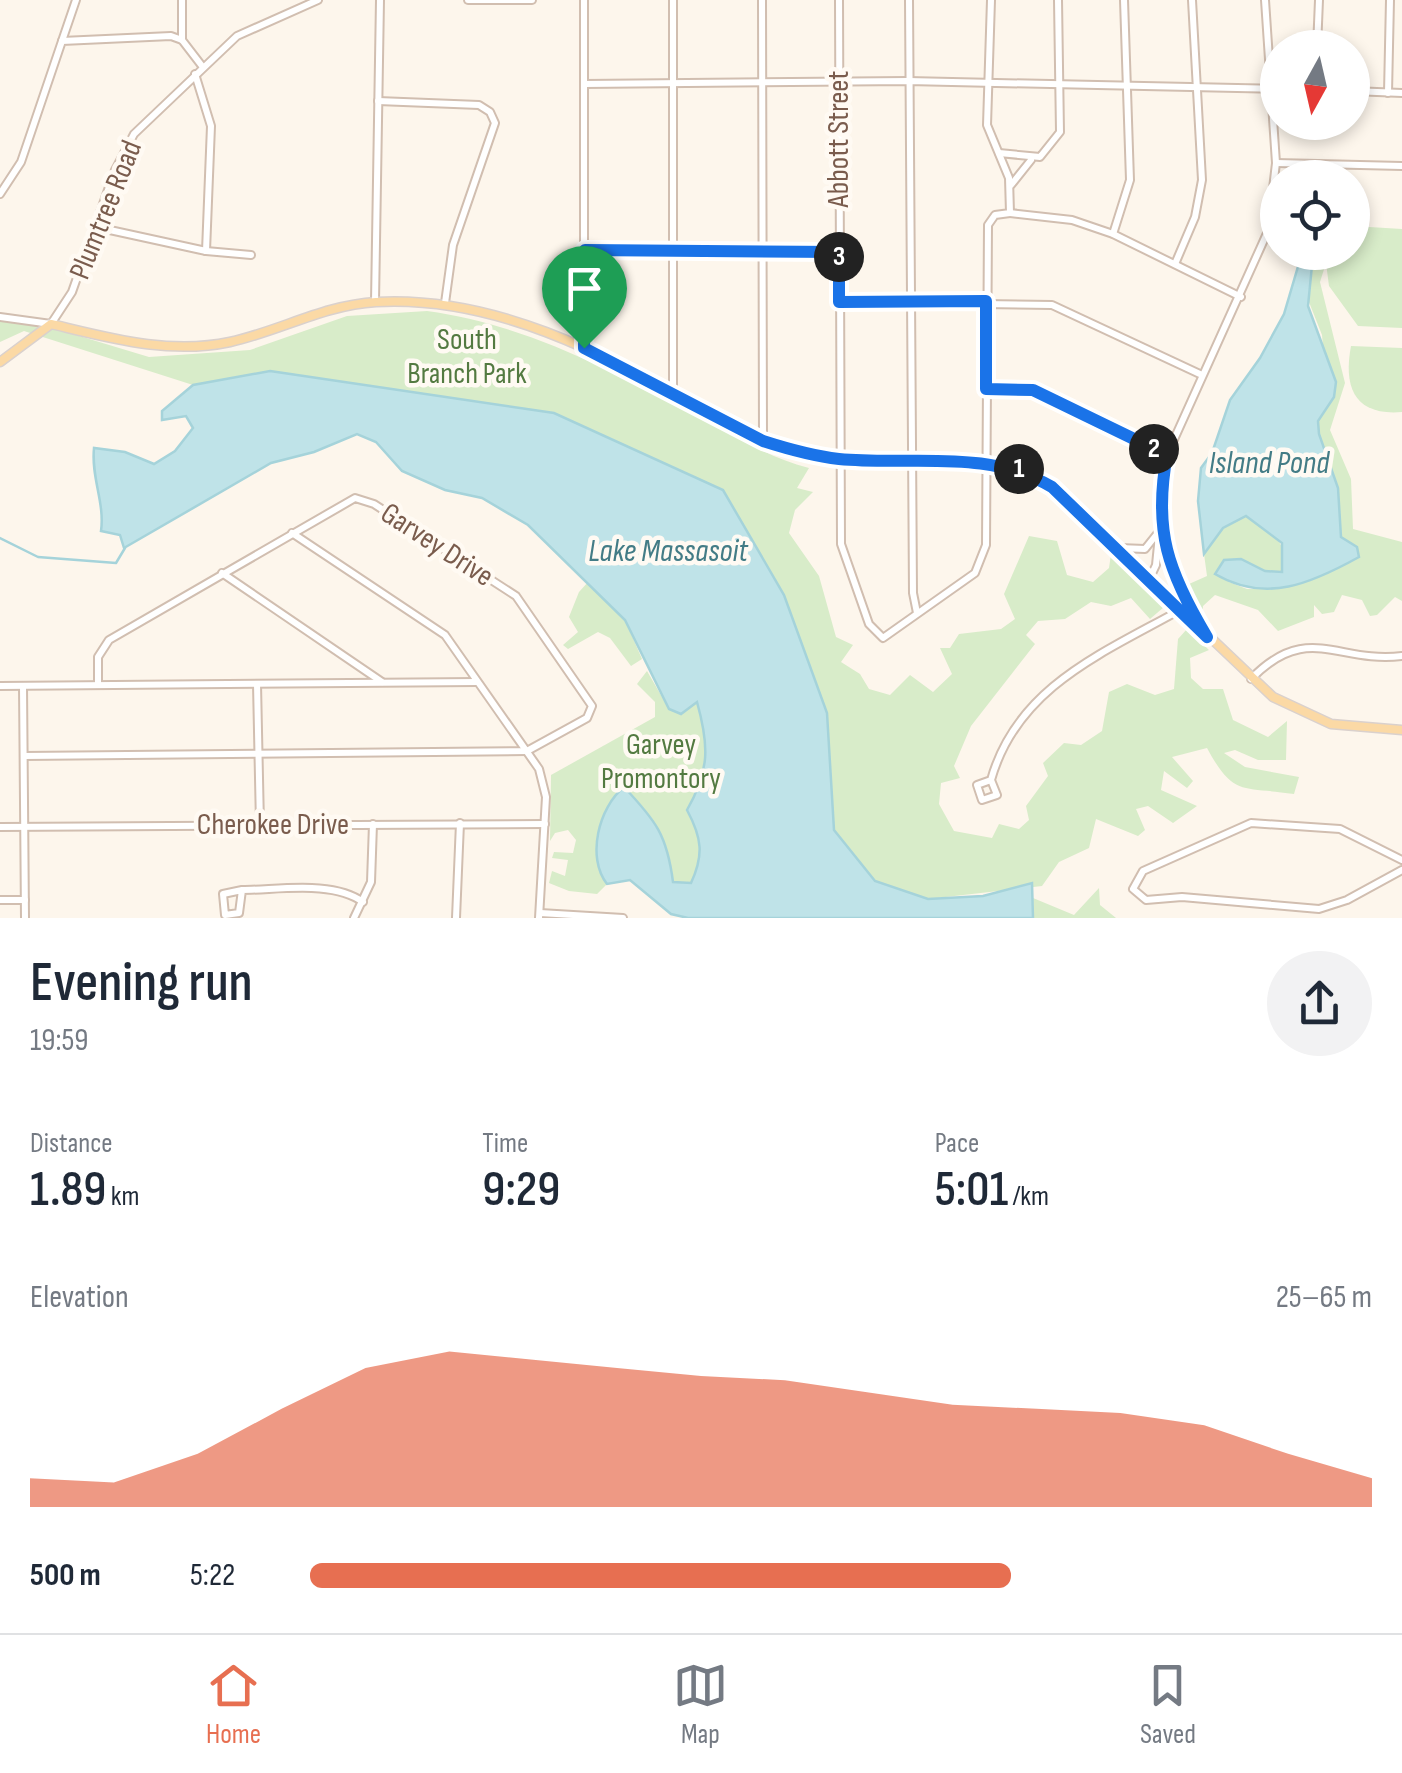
<!DOCTYPE html>
<meta charset="utf-8">
<style>
body{margin:0;font-family:"Sofia Sans Condensed",sans-serif;background:#f2f2f3;color:#1f2937;height:100vh;display:flex;flex-direction:column;font-size:38px;white-space:nowrap}
*{box-sizing:border-box;margin:0}
p{font-size:32px;color:#747a83}
.icon{flex:none;width:55px;height:55px;fill:none;stroke:currentColor;stroke-width:2;stroke-linecap:round;stroke-linejoin:round}
.map{position:relative;height:918px;overflow:hidden}
.panel{display:flex;flex-direction:column;background:#fff;flex:1}
.panel>*{flex:none}
.needle{width:65px;rotate:188deg}
.buttons{position:absolute;left:1260px;top:30px;display:grid;gap:20px}
.buttons a{display:grid;place-items:center;width:110px;height:110px;border-radius:50%;background:#fff;box-shadow:0 5px 15px #0003;font-size:50px}
.pin{position:absolute;display:grid;place-items:center;width:85px;height:85px;color:#fff;margin:-102px -42px;border-radius:50% 50% 50% 0;rotate:-45deg;box-shadow:0 0 10px #0007}
.pin .icon{rotate:45deg}
.km{position:absolute;width:50px;height:50px;margin:-25px;border-radius:50%;background:#222;color:#fff;font-size:28px;line-height:50px;text-align:center}
.round{display:grid;place-items:center;flex:none;width:105px;height:105px;border-radius:52px;background:#f2f2f3}
.overview{display:flex;align-items:center;justify-content:space-between;height:170px;padding:0 30px}
h1{font-size:55px;font-weight:600;line-height:75px}
.figures{display:grid;grid-template-columns:repeat(3,1fr);gap:15px;height:170px;padding:10px 30px}
.figures div{display:grid;align-content:center}
.figures b{font-size:50px;font-weight:600}
.figures small{font-size:28px;font-weight:400}
.figures p{font-size:28px}
.chart{height:280px;padding:20px 30px}
.chart p{display:flex;justify-content:space-between}
.chart svg{width:100%;height:180px;margin-top:10px;fill:#e76f51;opacity:.7}
ul{padding:0 30px;list-style:none;font-size:32px}
li{display:grid;grid-template-columns:160px 120px 1fr;align-items:center;height:75px}
li i{height:25px;border-radius:12px;background:#e76f51}
.menu{display:flex;justify-content:space-around;align-items:center;height:140px;border-top:2px solid #e0e1e3;background:#fff;font-size:28px;color:#747a83}
.menu a{display:grid;justify-items:center;gap:5px}
.menu .on{color:#e76f51}
.map>svg:first-child{display:block}
.green{fill:#d8ecc9}
.water{fill:#bfe3e8;stroke:#a5d3da;stroke-width:2.5}
.lines{fill:none;stroke-linecap:round;stroke-linejoin:round}
.stream{stroke:#a5d3da;stroke-width:2.5}
.minor-casing{stroke:#d1beb0;stroke-width:10}
.major-casing{stroke:#dad1cd;stroke-width:11}
.minor{stroke:#fff;stroke-width:6}
.major{stroke:#fbd9a5;stroke-width:8}
.route-casing{stroke:#fff;stroke-width:20}
.route{stroke:#1a73e8;stroke-width:12}
.labels{text-anchor:middle;dominant-baseline:central;stroke-width:9;stroke-linejoin:round;paint-order:stroke}
.street-label{font-size:30px;fill:#7a5c4d;stroke:#fffaf3}
.park-label{font-size:30px;fill:#537a41;stroke:#fffaf3}
.water-label{font-size:32px;font-style:italic;fill:#437c86;stroke:#fffaf3}
</style>
<div class="map">
<svg width="1402" height="918" viewBox="0 0 1402 918">
<rect width="100%" height="100%" fill="#fdf6ec"/>
<g class="green">
<path d="M1353,226L1402,229V328L1358,326L1329,286L1326,263L1320,282L1345,383L1330,430L1351,479L1353,529L1402,542V601L1395,597L1377,615L1370,616L1362,600L1342,595L1334,612L1322,614L1314,605V617L1278,631L1258,610L1215,595L1203,606L1202,618L1189,584L1207,576L1204,554L1223,528L1246,516L1277,538L1284,551L1283,572L1270,571L1229,582L1247,589H1278L1354,560L1341,537L1338,488L1319,434L1318,421L1328,405L1322,335L1307,297L1313,255L1352,252Z"/>
<path d="M427,311C523,324 607,368 692,413C733,434 766,457 809,468L797,488L813,492L795,510L789,533L819,576L836,637L853,645L841,662L860,674L869,689L890,695L910,675L933,692L952,674L940,648H950L959,634L1001,629L1015,619L1004,594L1029,536L1057,541L1067,575L1093,582L1109,568L1111,554L1164,607L1150,619L1131,598L1111,606L1091,602L1065,619L1038,621L1026,635L1035,644L971,726L954,766L960,778L941,783L939,804L954,831L992,838L999,824L1019,829L1029,820L1026,806L1048,776L1043,763L1064,743L1081,745L1102,731L1109,692L1127,684L1155,695L1174,689L1178,639L1187,629L1209,650L1190,658L1191,678L1203,689H1223L1233,720L1268,737L1287,721L1286,760H1258L1235,750L1224,753L1245,767L1299,777L1294,794C1243,786 1234,798 1207,748L1172,757L1193,781L1187,788L1164,771L1161,790L1197,806L1173,823L1148,806L1136,809L1145,830L1138,836L1096,819L1089,848L1059,862L1042,886L928,899L875,881L834,829L827,713L784,595L722,490L554,413L270,371L193,385L24,331L0,342V320L23,319L149,357L250,350L347,316Z"/>
<path d="M1351,346L1402,348V412C1355,416 1343,388 1351,346Z"/>
<path d="M589,581L625,620L642,659L631,666L610,638L598,632L568,649L563,645L578,632L569,617L579,592Z"/>
<path d="M647,671L669,709L697,701C709,745 711,769 687,810C703,838 704,855 690,884L673,883C668,836 656,822 624,787C599,807 586,857 607,884L597,894L569,891L549,883L552,871L565,876L568,860L552,858L554,852L573,853L576,840L568,830L555,833L550,841L551,775L655,717V702L637,684Z"/>
<path d="M1099,888L1100,905L1116,918H1034L1033,898L1074,915Z"/>
</g>
<g class="water">
<path d="M1302,253L1313,255L1308,306L1336,382L1334,397L1318,421L1319,434L1338,488L1341,537L1357,547L1359,557C1312,583 1266,604 1215,574L1224,560L1241,559L1265,571L1282,572V543L1246,516L1223,528L1204,554L1198,501L1201,468L1212,453L1230,400L1260,358L1284,314Z"/>
<path d="M270,371L554,413L723,490L784,595L827,713L834,830L875,881L928,899L983,896L1032,883L1033,918H688L671,914L630,880L607,884C586,857 599,807 624,787C656,821 667,835 673,882L691,883C704,855 702,838 687,810C710,770 709,745 697,702L681,714L669,709L625,620L528,525L482,498L445,490L402,471L376,442L357,434L314,452L271,463L124,548L120,535L101,531C105,503 91,478 94,448L125,452L154,464L175,451L193,428L186,416L162,420V411L193,385Z"/>
</g>
<g class="lines">
<path class="stream" d="M0,538L38,557L116,563L125,548"/>
<g class="minor-casing">
<g id="minor">
<path d="M182,0V40"/>
<path d="M468,0H532"/>
<path d="M673,0V394"/>
<path d="M762,0L763,441"/>
<path d="M839,0L841,544L869,624L883,638L975,573L986,545L988,225L995,215L1010,213L1009,178L987,125L991,0"/>
<path d="M909,0L913,593L917,613"/>
<path d="M62,41L76,0"/>
<path d="M1317,48L1319,0"/>
<path d="M195,74L211,126L206,251"/>
<path d="M584,84L908,81L1278,89"/>
<path d="M1352,91L1402,93"/>
<path d="M1388,93L1390,0"/>
<path d="M378,101L479,105L490,112L495,123L453,245L445,303"/>
<path d="M999,153L1040,157L1060,132L1058,0"/>
<path d="M1276,163L1402,166"/>
<path d="M1011,185L1031,160"/>
<path d="M0,194L21,162L62,41L171,36L182,40L202,66"/>
<path d="M1010,213L1072,220L1113,234L1241,297"/>
<path d="M96,227L206,251L251,255"/>
<path d="M1113,234L1130,180L1124,0"/>
<path d="M585,250L839,252"/>
<path d="M1175,264L1195,217L1202,180L1192,0"/>
<path d="M375,302L380,0"/>
<path d="M840,302L1052,305L1202,375"/>
<path d="M0,317L51,324L72,292L115,170L134,134L237,36L318,0"/>
<path d="M584,347V0"/>
<path d="M985,389L1038,392L1167,455"/>
<path d="M292,533L445,635L539,769L546,797L539,918"/>
<path d="M1119,548L1145,549L1157,534"/>
<path d="M222,573L382,682"/>
<path d="M1149,580L1156,565L1167,455L1268,231L1276,163L1265,0"/>
<path d="M1251,679C1307,621 1338,664 1402,656"/>
<path d="M257,684L260,825"/>
<path d="M0,686L477,682"/>
<path d="M23,686L25,918"/>
<path d="M24,756L527,751L587,718L592,706L516,596L374,504L355,498L109,640L98,657V685"/>
<path d="M991,780L977,785L982,800L997,795L991,780C1017,687 1103,653 1180,610"/>
<path d="M0,827L545,824"/>
<path d="M1402,860L1340,829L1251,823L1143,871L1133,889L1146,900L1182,897L1319,909L1347,900L1402,870"/>
<path d="M242,890L223,894L225,915L239,913L242,890C278,890 333,880 363,902"/>
<path d="M0,900H25"/>
<path d="M540,913L623,918"/>
<path d="M354,918L371,882L373,824"/>
<path d="M456,918L460,823"/>
</g>
</g>
<g class="major-casing">
<g id="major">
<path d="M0,362L51,324C110,338 169,355 230,342C280,331 324,305 376,302C518,294 642,378 763,441C788,449 813,456 839,459C913,466 985,448 1052,487L1273,697L1331,724L1402,730"/>
<path d="M1160,528L1175,576L1202,629"/>
</g>
</g>
<use href="#minor" class="minor"/>
<use href="#major" class="major"/>
</g>
<g class="lines">
<g class="route-casing">
<path id="route" d="M585,250L839,252V302L986,301V389L1033,390L1167,455C1153,530 1168,572 1207,637L1052,487C985,448 914,466 839,459C813,456 788,449 763,441L584,348Z"/>
</g>
<use href="#route" class="route"/>
</g>
<g class="labels">
<g class="street-label">
<text transform="translate(839 139) rotate(-90)">Abbott Street</text>
<text transform="translate(106 210) rotate(-68)">Plumtree Road</text>
<text transform="translate(437 545) rotate(33)">Garvey Drive</text>
<text x="273" y="825">Cherokee Drive</text>
</g>
<g class="park-label">
<text x="467" y="340">South<tspan x="467" dy="34">Branch Park</tspan></text>
<text x="661" y="745">Garvey<tspan x="661" dy="34">Promontory</tspan></text>
</g>
<g class="water-label">
<text x="1269" y="463">Island Pond</text>
<text x="668" y="551">Lake Massasoit</text>
</g>
</g>
</svg>
<div class="buttons">
<a><svg class="needle" viewBox="-14 -14 28 28"><path d="M0-13l5 13h-10z" fill="#e53935"/><path d="M0 13l5-13h-10z" fill="#747a83"/></svg></a>
<a><svg class="icon" aria-label="locate" viewBox="0 0 24 24"><circle cx="12" cy="12" r="6"/><path d="M12 2v4M12 18v4M2 12h4M18 12h4"/></svg></a>
</div>
<div class="pin" style="left:584px;top:348px;background:#1e9e55"><svg class="icon" aria-label="arrive" viewBox="0 0 24 24"><path d="M6 21V4h12l-3 4 3 4H6"/></svg></div>
<b class="km" style="left:1019px;top:469px">1</b>
<b class="km" style="left:1154px;top:449px">2</b>
<b class="km" style="left:839px;top:257px">3</b>
</div>
<section class="panel">
<div class="overview"><div><h1>Evening run</h1><p>19:59</p></div><a class="round"><svg class="icon" aria-label="share" viewBox="0 0 24 24"><path d="M12 15V3M7 8l5-5 5 5M5 13v7h14v-7"/></svg></a></div>
<div class="figures">
<div><p>Distance</p><b>1.89<small> km</small></b></div>
<div><p>Time</p><b>9:29</b></div>
<div><p>Pace</p><b>5:01<small> /km</small></b></div>
</div>
<div class="chart"><p><span>Elevation</span>25–65 m</p>
<svg viewBox="0 0 160 44" preserveAspectRatio="none"><path d="M0 44V37L10 38L20 31L30 20L40 10L50 6L60 8L70 10L80 12L90 13L100 16L110 19L120 20L130 21L140 24L150 31L160 37V44z"/></svg>
</div>
<ul>
<li><b>500 m</b>5:22<i style="width:66%"></i></li>
</ul>
</section>
<nav class="menu">
<a class="on"><svg class="icon" aria-label="home" viewBox="0 0 24 24"><path d="M3 11l9-7 9 7M6 9v11h12V9"/></svg>Home</a>
<a><svg class="icon" aria-label="map" viewBox="0 0 24 24"><path d="M3 6l6-2 6 2 6-2v14l-6 2-6-2-6 2zM9 4v14M15 6v14"/></svg>Map</a>
<a><svg class="icon" aria-label="saved" viewBox="0 0 24 24"><path d="M7 4h10v16l-5-4-5 4z"/></svg>Saved</a>
</nav>
